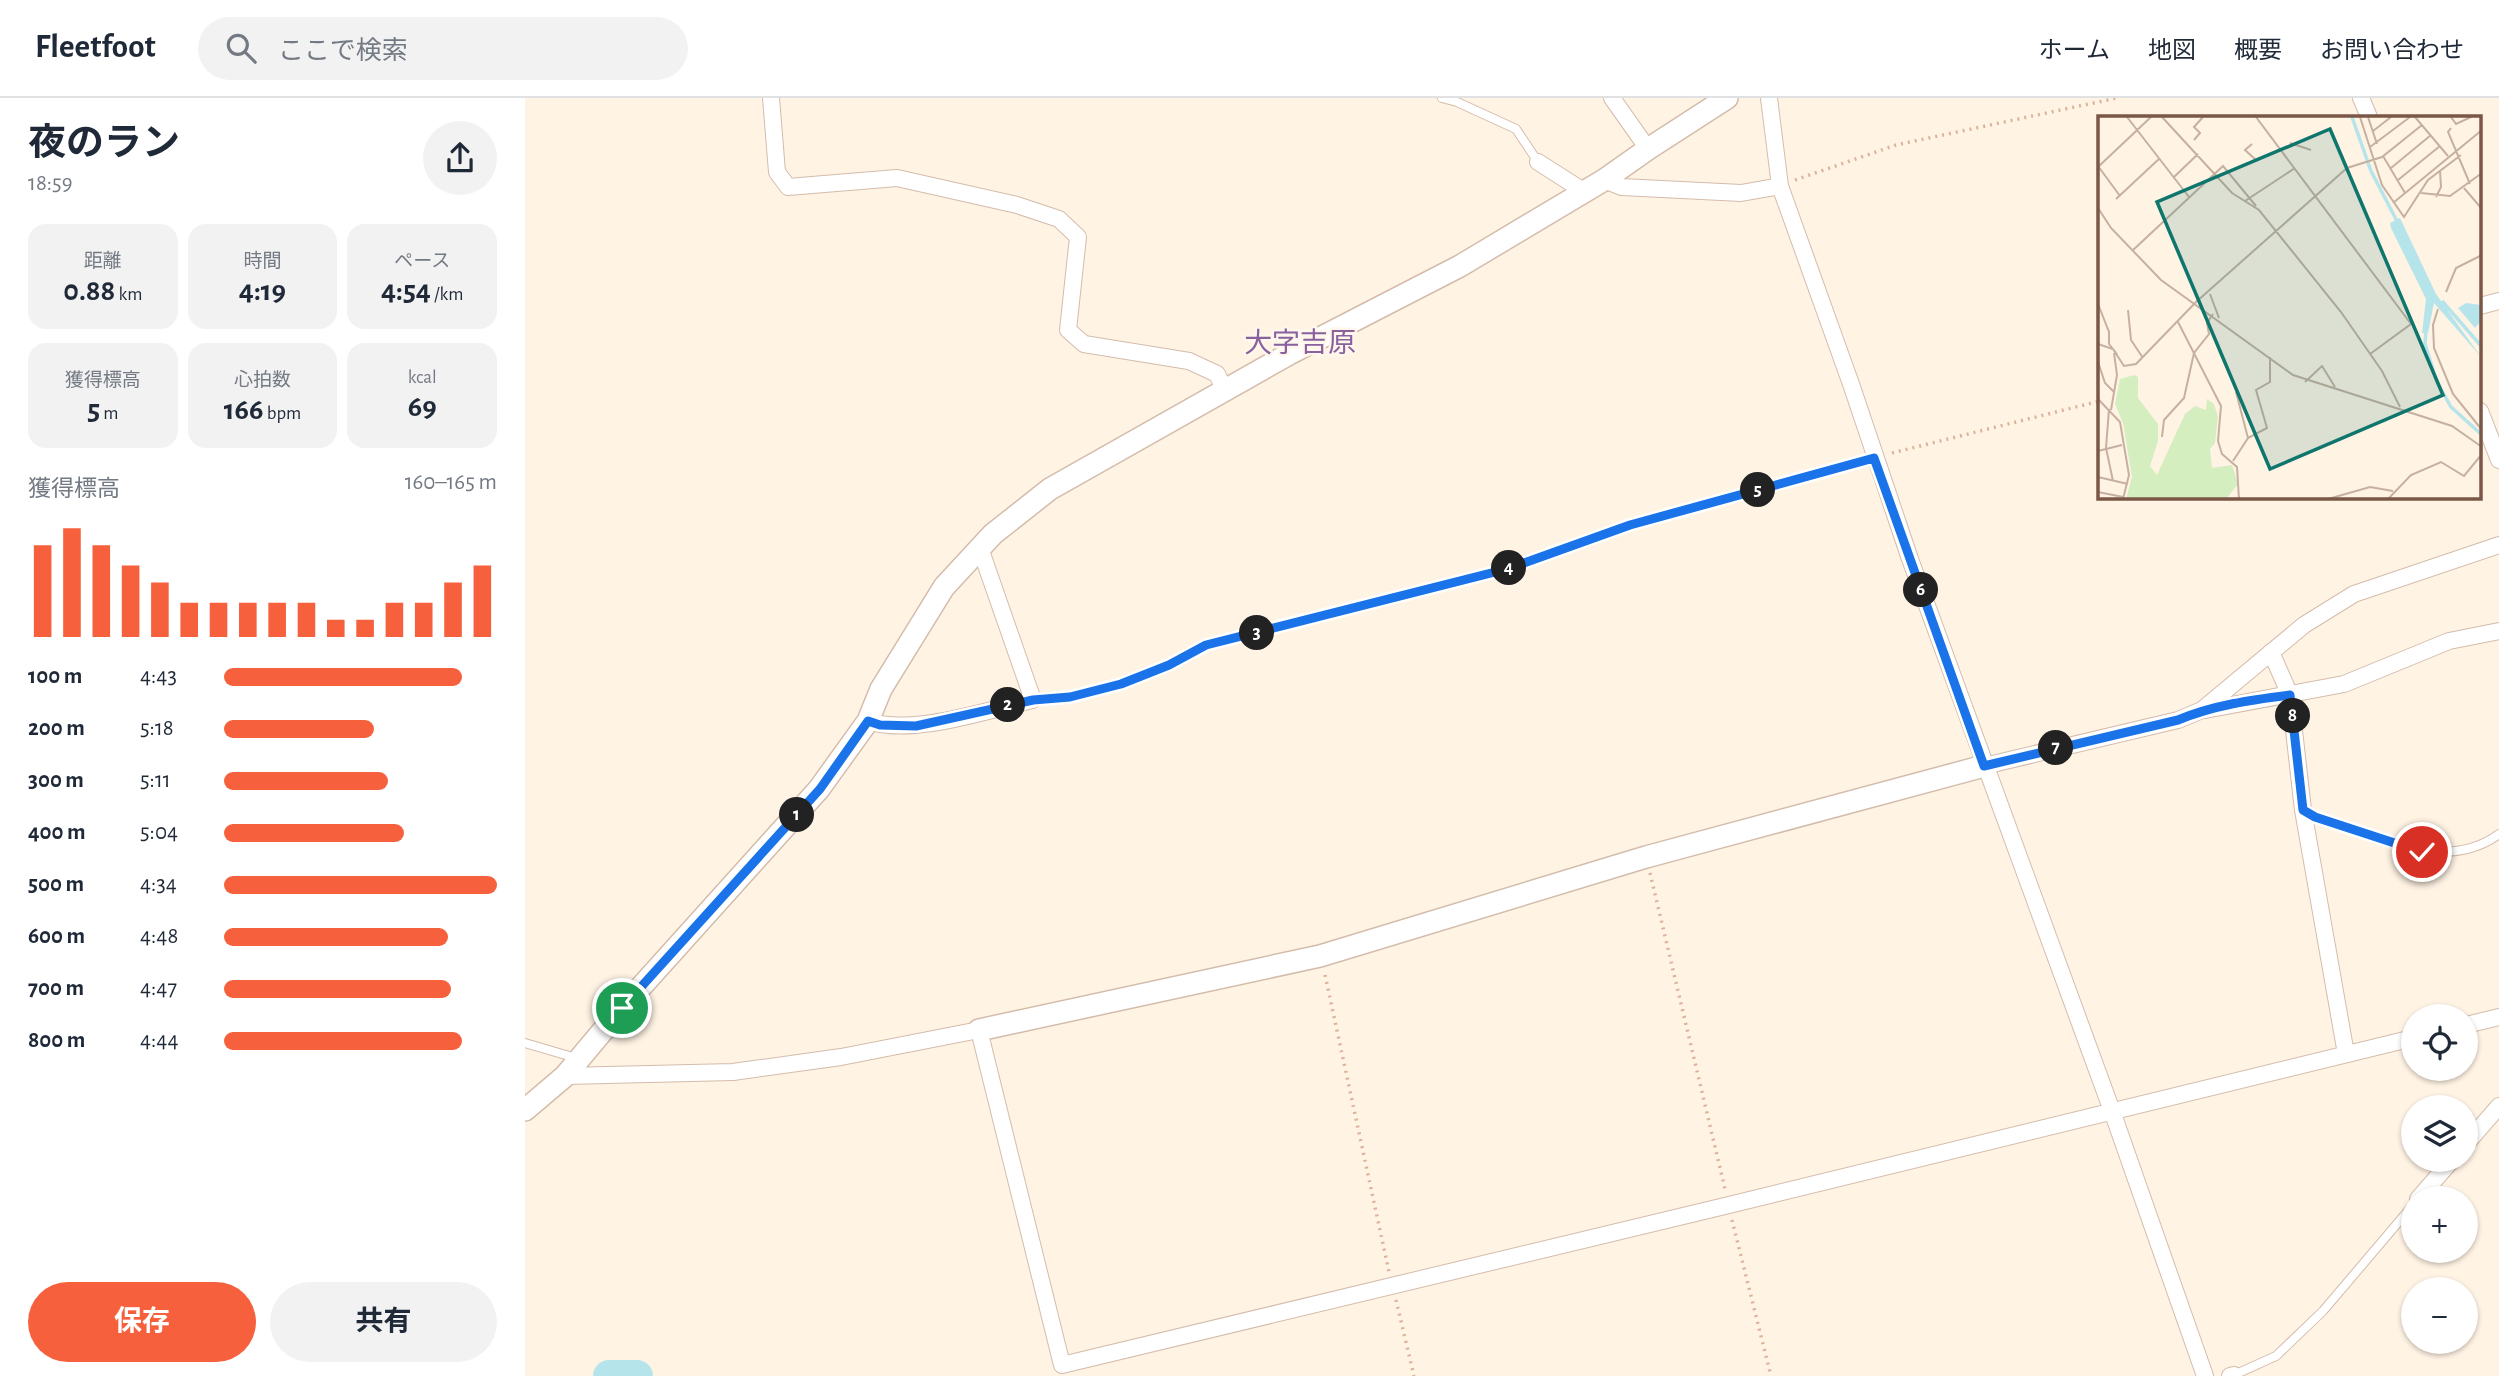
<!DOCTYPE html>
<html lang="ja">
<meta charset="utf-8">
<style>
body{margin:0;font-family:"Alegreya Sans","Noto Sans JP",sans-serif;background:#f2f2f3;color:#1f2937;height:100vh;display:flex;flex-direction:column;font-size:26px;white-space:nowrap}
*{box-sizing:border-box;margin:0}
p{font-size:23px;color:#747a83}
.icon{flex:none;width:38px;height:38px;fill:none;stroke:currentColor;stroke-width:2;stroke-linecap:round;stroke-linejoin:round}
.map{position:relative;flex:1;overflow:hidden}
.side{display:flex;flex-direction:column;background:#fff;width:525px}
.side>*{flex:none}
.tools{position:absolute;left:1876px;top:906px;display:grid;gap:14px}
.tools a{display:grid;place-items:center;width:77px;height:77px;border-radius:50%;background:#fff;box-shadow:0 2px 5px #0004;font-size:35px}
.pin{position:absolute;display:grid;place-items:center;width:60px;height:60px;color:#fff;margin:-30px;border:4px solid #fff;border-radius:50%;box-shadow:0 2px 7px #0007}
.km{position:absolute;width:35px;height:35px;margin:-18px;border-radius:50%;background:#222;color:#fff;font-size:19px;line-height:35px;text-align:center}
.round{display:grid;place-items:center;flex:none;width:74px;height:74px;border-radius:37px;background:#f2f2f3}
.head{display:flex;align-items:center;justify-content:space-between;height:119px;padding:0 28px}
h1{font-size:38px;font-weight:700;line-height:52px}
.metrics{display:grid;grid-template-columns:repeat(3,1fr);gap:10px;height:119px;padding:7px 28px}
.metrics div{display:grid;align-content:center;border-radius:18px;background:#f2f2f3;text-align:center}
.metrics b{font-size:30px;font-weight:700}
.metrics small{font-size:19px;font-weight:400}
.metrics p{font-size:19px}
.chart{height:196px;padding:14px 28px}
.chart p{display:flex;justify-content:space-between}
.chart svg{width:100%;height:126px;margin-top:7px;stroke:#f6603c;stroke-width:6}
.action{display:flex;gap:14px;margin-top:auto;padding:14px 28px}
.action a{flex:1;height:80px;border-radius:42px;background:#f6603c;color:#fff;font-size:28px;font-weight:700;line-height:80px;text-align:center}
.action a+a{background:#f2f2f3;color:#1f2937}
ul{padding:0 28px;list-style:none;font-size:23px}
li{display:grid;grid-template-columns:112px 84px 1fr;align-items:center;height:52px}
li i{height:18px;border-radius:9px;background:#f6603c}
header{display:flex;align-items:center;gap:42px;box-sizing:border-box;height:98px;padding:0 35px;background:#fff;border-bottom:2px solid #e0e1e3}
header strong{font-size:33px}
nav{display:flex;gap:38px;margin-inline-start:auto;font-size:24px}
.search{width:490px;height:63px;background:#f2f2f3;display:flex;align-items:center;gap:18px;box-sizing:border-box;padding:0 24px;border-radius:38px;color:#747a83;font-size:26px}
main{display:flex;flex:1;min-height:0}
.map>svg:first-child{display:block}
.lines{fill:none;stroke-linecap:round;stroke-linejoin:round}
.river{stroke:#b6e4eb;stroke-width:32}
.service-casing{stroke:#d4bcab;stroke-width:10}
.minor-casing{stroke:#d4bcab;stroke-width:18}
.tertiary-casing{stroke:#d4bcab;stroke-width:24}
.path{stroke:#dcb29b;stroke-width:3.5;stroke-dasharray:2 5;stroke-linecap:butt}
.service{stroke:#fff;stroke-width:8}
.minor{stroke:#fff;stroke-width:16}
.tertiary{stroke:#fff;stroke-width:21}
.route-casing{stroke:#fff;stroke-width:14}
.route{stroke:#1a73e8;stroke-width:9}
.labels{text-anchor:middle;dominant-baseline:central;stroke-width:5;stroke-linejoin:round;paint-order:stroke}
.quarter-label{font-size:28px;fill:#88619e;stroke:#fff7ec}
.inset-river{fill:none;stroke:#b6e4eb;stroke-width:3.5}
.inset-road{fill:none;stroke:#c6b0a0;stroke-width:2}
.view{fill:#0f766e;fill-opacity:0.15;stroke:#0f766e;stroke-width:3.5}
.inset-edge{fill:none;stroke:#7a5746;stroke-width:3.5}
</style>
<header>
<strong>Fleetfoot</strong>
<div class="search"><svg class="icon" aria-label="search" viewBox="0 0 24 24"><circle cx="10" cy="10" r="6"/><path d="M15 15l6 6"/></svg>ここで検索</div>
<nav><a>ホーム</a><a>地図</a><a>概要</a><a>お問い合わせ</a></nav>
</header>
<main>
<section class="side">
<div class="head"><div><h1>夜のラン</h1><p>18:59</p></div><a class="round"><svg class="icon" aria-label="share" viewBox="0 0 24 24"><path d="M12 15V3M7 8l5-5 5 5M5 13v7h14v-7"/></svg></a></div>
<div class="metrics">
<div><p>距離</p><b>0.88<small> km</small></b></div>
<div><p>時間</p><b>4:19</b></div>
<div><p>ペース</p><b>4:54<small> /km</small></b></div>
</div>
<div class="metrics">
<div><p>獲得標高</p><b>5<small> m</small></b></div>
<div><p>心拍数</p><b>166<small> bpm</small></b></div>
<div><p>kcal</p><b>69</b></div>
</div>
<div class="chart"><p><span>獲得標高</span>160–165 m</p>
<svg viewBox="0 0 160 44" preserveAspectRatio="none"><path d="M5 44V12M15 44V6M25 44V12M35 44V19M45 44V25M55 44V32M65 44V32M75 44V32M85 44V32M95 44V32M105 44V38M115 44V38M125 44V32M135 44V32M145 44V25M155 44V19"/></svg>
</div>
<ul>
<li><b>100 m</b>4:43<i style="width:87%"></i></li>
<li><b>200 m</b>5:18<i style="width:55%"></i></li>
<li><b>300 m</b>5:11<i style="width:60%"></i></li>
<li><b>400 m</b>5:04<i style="width:66%"></i></li>
<li><b>500 m</b>4:34<i style="width:100%"></i></li>
<li><b>600 m</b>4:48<i style="width:82%"></i></li>
<li><b>700 m</b>4:47<i style="width:83%"></i></li>
<li><b>800 m</b>4:44<i style="width:87%"></i></li>
</ul>
<div class="action"><a>保存</a><a>共有</a></div>
</section>
<div class="map">
<svg width="1974" height="1278" viewBox="0 0 1974 1278">
<rect width="100%" height="100%" fill="#fff3e4"/>
<g class="lines">
<path class="river" d="M84,1278H112"/>
<g class="service-casing">
<g id="service">
<path d="M917,0L932,4L991,31L1013,64"/>
<path d="M1778,712L1790,719C1846,737 1919,777 1974,736"/>
<path d="M0,945L51,960"/>
<path d="M1709,1277L1751,1258L1798,1213L1888,1107"/>
</g>
</g>
<g class="minor-casing">
<g id="minor">
<path d="M246,0L252,74L263,89L372,80L492,107L534,121L553,139L543,232L559,246L664,263L692,276L700,293"/>
<path d="M1087,0L1123,51"/>
<path d="M1244,0L1255,88L1326,286L1385,461L1587,1013L1680,1278"/>
<path d="M1836,0L1844,19"/>
<path d="M1013,64L1060,94"/>
<path d="M1079,82L1097,89L1216,95L1255,88"/>
<path d="M1955,208L1974,203"/>
<path d="M1955,313L1974,362"/>
<path d="M1746,554L1765,597L1778,712L1821,956"/>
<path d="M1680,612L1819,586L1924,543L1974,533"/>
<path d="M343,623C388,638 462,612 508,602L455,450"/>
<path d="M1459,668L1653,622L1677,612L1779,527L1829,496L1974,447"/>
<path d="M1941,927L1974,919"/>
<path d="M40,978L208,974L316,959L454,932L537,1267L1204,1107L1888,940"/>
<path d="M1941,1046L1974,1008"/>
<path d="M1893,1101L1927,1062"/>
<path d="M1705,1278L1709,1277"/>
</g>
</g>
<g class="tertiary-casing">
<g id="tertiary">
<path d="M454,932L795,858L1121,759L1459,668"/>
<path d="M0,1012L40,978L97,910L294,691L343,623L356,591L419,489L468,436L525,391L764,256L935,168L1079,82L1123,51L1202,0"/>
</g>
</g>
<g class="path">
<path d="M1270,82L1371,47L1592,0"/>
<path d="M1367,355L1575,303"/>
<path d="M522,601C579,596 631,574 681,547L982,471L1105,427L1335,363"/>
<path d="M1125,775L1200,1091"/>
<path d="M800,877L864,1174"/>
<path d="M1207,1122L1246,1278"/>
<path d="M871,1202L889,1278"/>
</g>
<use href="#service" class="service"/>
<use href="#minor" class="minor"/>
<use href="#tertiary" class="tertiary"/>
</g>
<g class="lines">
<g class="route-casing">
<path id="route" d="M97,910L295,691L343,623L355,627L391,628L508,602L545,599L596,586L644,567L681,547L982,471L1105,427L1349,360L1459,668L1653,622C1689,607 1726,602 1765,597L1778,712L1790,719L1897,754"/>
</g>
<use href="#route" class="route"/>
</g>
<g class="labels">
<g class="quarter-label">
<text x="775" y="246">大字吉原</text>
</g>
</g>
<g transform="translate(1573 18)">
<rect width="383" height="383" fill="#fff3e4"/>
<path d="M36,259L40,261V282L60,308V325L52,350L59,359L87,298L97,290L108,294L109,283L116,288L120,301L117,327L112,333L114,352L134,349L140,368L128,383H28L34,361L25,307L17,288L22,263Z" fill="#d4eec0"/>
<path d="M302,102L338,178L383,241L336,187L330,217H324L328,183L293,112L292,107ZM368,187L383,189V205L377,212L360,192Z" fill="#b6e4eb"/>
<path class="inset-river" d="M254,1L273,55L301,109M344,185L384,231M328,213L327,228L339,266L353,291L384,319"/>
<path class="inset-road" d="M29,1L91,81M64,1L134,77L161,94L243,196L284,255L302,291M158,1L313,208L272,238M262,1L284,69L306,101L330,64L363,39M270,1L279,28M317,1L350,40M353,1L358,8L373,1M353,12L350,16L372,68M275,15L293,1M96,24L102,17L96,11L105,1M192,27L213,34M154,28L147,34L158,44M272,31L312,1M285,40L307,77M0,50L22,80M0,51L53,1M293,52L333,19M76,61L100,38M300,64L342,30M366,72L384,93M323,77L352,80L384,57M338,81L343,71L342,55M18,83L62,42M147,85L197,52M295,87L384,14M0,92L13,112L63,164L195,259L354,310L384,331M34,135L125,50L158,90M348,176L358,152L384,139M112,178L121,202M0,188L11,216V228L19,238M340,193L335,209L336,232L355,278L384,314M30,194L33,224L45,242M80,206L123,290L120,325L124,338L139,351L141,383M0,228L15,233L26,250L38,248L98,186L249,52L284,41L324,9M0,246L7,267L16,276M207,266L224,250L237,271M0,283L22,306L31,359L25,383M11,293L8,332L15,365M13,294L19,259L16,237M64,321L66,304L86,282L96,237L111,218L109,207L115,198M150,322L169,312L158,274L172,266V241M0,335L24,329M135,345L150,322L138,276M0,361L30,368M0,376L25,381M230,383L272,371L295,375M290,383L313,359L343,346L366,360L384,338"/>
<path class="view" d="M232,13L345,279L172,353L59,86Z"/>
<rect width="383" height="383" class="inset-edge"/>
</g>
</svg>
<div class="tools">
<a><svg class="icon" aria-label="locate" viewBox="0 0 24 24"><circle cx="12" cy="12" r="6"/><path d="M12 2v4M12 18v4M2 12h4M18 12h4"/></svg></a>
<a><svg class="icon" aria-label="layers" viewBox="0 0 24 24"><path d="M12 4l9 5-9 5-9-5zM3 14l9 5 9-5"/></svg></a>
<a>+</a>
<a>−</a>
</div>
<div class="pin" style="left:97px;top:910px;background:#1e9e55"><svg class="icon" aria-label="arrive" viewBox="0 0 24 24"><path d="M6 21V4h12l-3 4 3 4H6"/></svg></div>
<div class="pin" style="left:1897px;top:754px;background:#d93025"><svg class="icon" aria-label="check" viewBox="0 0 24 24"><path d="M5 12l5 5 9-10"/></svg></div>
<b class="km" style="left:272px;top:717px">1</b>
<b class="km" style="left:483px;top:607px">2</b>
<b class="km" style="left:732px;top:535px">3</b>
<b class="km" style="left:984px;top:470px">4</b>
<b class="km" style="left:1233px;top:392px">5</b>
<b class="km" style="left:1396px;top:492px">6</b>
<b class="km" style="left:1531px;top:650px">7</b>
<b class="km" style="left:1768px;top:618px">8</b>
</div>
</main>
